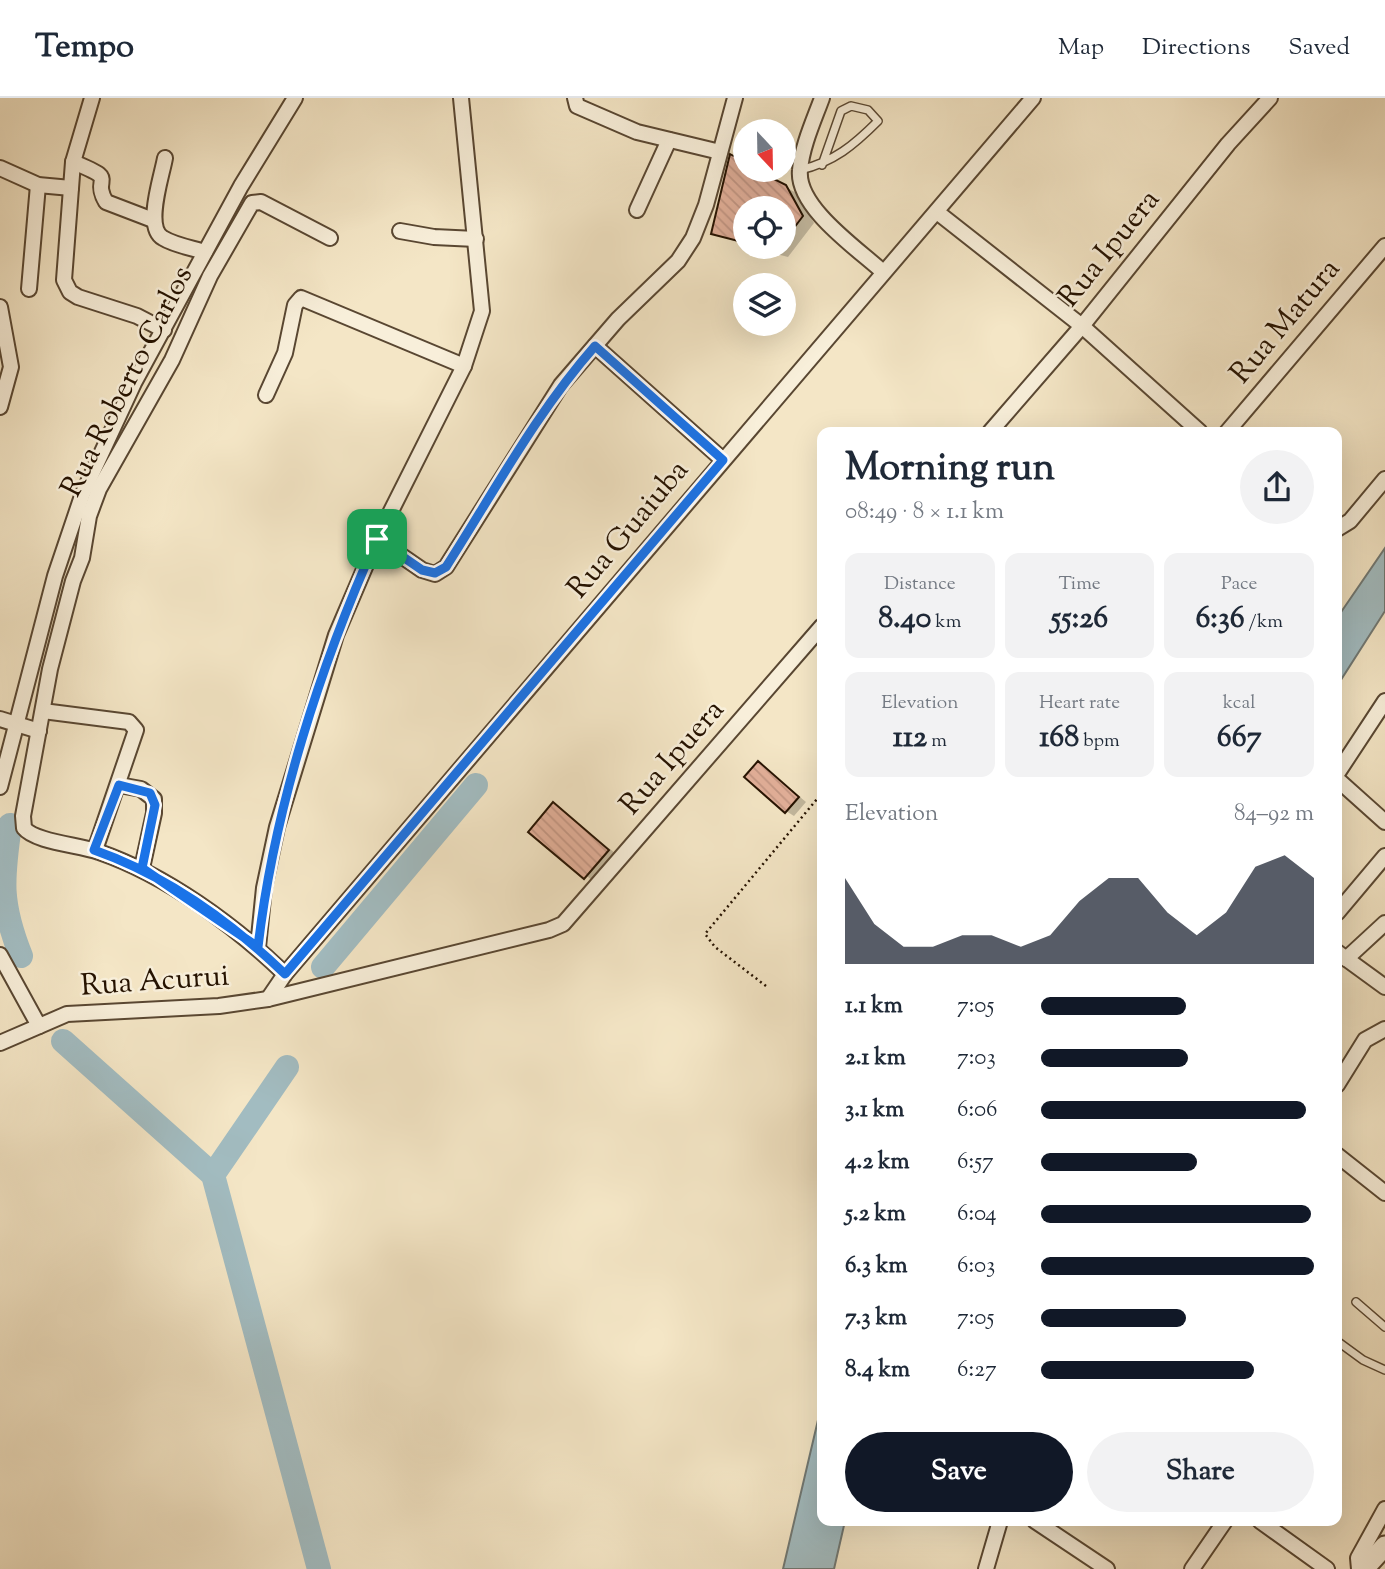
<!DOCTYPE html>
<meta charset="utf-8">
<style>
body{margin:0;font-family:"Sorts Mill Goudy",serif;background:#f2f2f3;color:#1f2937;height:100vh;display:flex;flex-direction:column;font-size:26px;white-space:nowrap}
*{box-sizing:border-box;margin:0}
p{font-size:23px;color:#747a83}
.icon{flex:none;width:38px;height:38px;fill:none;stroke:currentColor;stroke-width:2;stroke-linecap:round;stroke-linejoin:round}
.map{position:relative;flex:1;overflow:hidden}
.details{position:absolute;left:817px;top:329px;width:525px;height:1099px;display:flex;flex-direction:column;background:#fff;border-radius:14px;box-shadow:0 7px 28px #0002}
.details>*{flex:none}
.needle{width:46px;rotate:158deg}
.controls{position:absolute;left:733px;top:21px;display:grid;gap:14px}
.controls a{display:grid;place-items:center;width:63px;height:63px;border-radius:50%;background:#fff;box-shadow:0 7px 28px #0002;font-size:35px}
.pin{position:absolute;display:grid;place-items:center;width:60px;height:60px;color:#fff;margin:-30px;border-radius:14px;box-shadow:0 4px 10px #0006}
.round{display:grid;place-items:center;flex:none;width:74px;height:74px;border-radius:37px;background:#f2f2f3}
.overview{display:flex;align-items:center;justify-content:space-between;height:119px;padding:0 28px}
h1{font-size:38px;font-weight:700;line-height:52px}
.stats{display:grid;grid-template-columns:repeat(3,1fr);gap:10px;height:119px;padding:7px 28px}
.stats div{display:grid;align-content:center;border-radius:14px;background:#f2f2f3;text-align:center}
.stats b{font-size:30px;font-weight:700}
.stats small{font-size:19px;font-weight:400}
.stats p{font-size:19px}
.chart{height:196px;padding:14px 28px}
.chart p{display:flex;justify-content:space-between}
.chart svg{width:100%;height:126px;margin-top:7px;fill:#111827;opacity:.7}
.button{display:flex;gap:14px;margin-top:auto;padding:14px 28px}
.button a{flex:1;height:80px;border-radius:42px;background:#111827;color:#fff;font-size:28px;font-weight:700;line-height:80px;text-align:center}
.button a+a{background:#f2f2f3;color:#1f2937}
ul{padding:0 28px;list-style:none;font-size:23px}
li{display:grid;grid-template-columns:112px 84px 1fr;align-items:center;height:52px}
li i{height:18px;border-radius:9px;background:#111827}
header{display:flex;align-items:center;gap:42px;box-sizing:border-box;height:98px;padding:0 35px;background:#fff;border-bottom:2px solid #e0e1e3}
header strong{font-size:33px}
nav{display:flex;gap:38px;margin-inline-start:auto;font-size:24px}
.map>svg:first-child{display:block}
.water{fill:#a2bcc1;stroke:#707874;stroke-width:2}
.shadow{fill:#0003}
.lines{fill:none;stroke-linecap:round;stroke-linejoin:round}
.river{stroke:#a2bcc1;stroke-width:24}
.building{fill:url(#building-back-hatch);stroke:#251200;stroke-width:2}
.service-casing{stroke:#594732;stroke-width:10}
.minor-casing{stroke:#594732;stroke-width:18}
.tertiary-casing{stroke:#594732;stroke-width:23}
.path{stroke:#251200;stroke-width:2.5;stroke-dasharray:2 3.5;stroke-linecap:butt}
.service{stroke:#f8efda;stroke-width:7}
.minor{stroke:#f8efda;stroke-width:14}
.tertiary{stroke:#f8efda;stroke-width:19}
.route-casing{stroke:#fff;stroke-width:14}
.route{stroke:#1a73e8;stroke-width:9}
.labels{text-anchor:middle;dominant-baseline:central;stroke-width:5;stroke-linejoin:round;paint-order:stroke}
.street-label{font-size:30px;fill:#251200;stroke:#f8efda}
</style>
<header>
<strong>Tempo</strong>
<nav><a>Map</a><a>Directions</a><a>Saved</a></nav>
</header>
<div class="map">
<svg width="1385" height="1471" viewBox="0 0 1385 1471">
<defs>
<pattern id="building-back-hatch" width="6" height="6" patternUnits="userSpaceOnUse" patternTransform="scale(1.75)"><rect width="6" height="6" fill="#e3b09a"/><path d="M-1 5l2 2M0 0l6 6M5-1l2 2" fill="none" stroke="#c39683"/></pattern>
</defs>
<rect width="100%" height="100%" fill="#f4e6c6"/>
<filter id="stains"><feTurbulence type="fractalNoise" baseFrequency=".00286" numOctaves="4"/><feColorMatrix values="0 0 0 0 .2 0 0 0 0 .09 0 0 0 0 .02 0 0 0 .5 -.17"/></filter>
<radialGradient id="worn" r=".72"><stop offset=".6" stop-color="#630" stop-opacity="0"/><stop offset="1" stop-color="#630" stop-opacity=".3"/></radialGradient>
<g class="water">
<path d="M1385,450V513L1337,588V520Z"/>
<path d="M822,1305V1423H845L834,1471H783Z"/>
</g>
<g class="shadow">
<path d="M746,72H755L798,96L814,125L788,159L750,149H784V110H746V147L713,135Z"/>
<path d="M759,665L806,704L794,718L786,713Z"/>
<path d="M554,707L620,759L597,786L531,734Z"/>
</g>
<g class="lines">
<g class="river">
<path d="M10,727C2,783 0,805 21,858"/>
<path d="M323,869L476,687"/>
<path d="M63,943L213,1077L319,1471"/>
<path d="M213,1077L287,969"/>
</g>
</g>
<g class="building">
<path d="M730,56L746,65V72H756L786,87L803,118L784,143V110H746V145L711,136Z"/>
<path d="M758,663L799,699L785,715L744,679Z"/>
<path d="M553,704L609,752L584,781L528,734Z"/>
</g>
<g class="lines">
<g class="service-casing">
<g id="service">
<path d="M800,72C834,64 854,47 878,23L868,12L851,8L841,13L822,67"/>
<path d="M1356,1204L1385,1229"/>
<path d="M1337,1243L1363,1262L1385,1272"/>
</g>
</g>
<g class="minor-casing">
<g id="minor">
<path d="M92,0L73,64L64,182L70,194L78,199L137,218L164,232"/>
<path d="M575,0L577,8L637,34L720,54"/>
<path d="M822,0C814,22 802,48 800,72C796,109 858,151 883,174"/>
<path d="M165,60C162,78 144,129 163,140C174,147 192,150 205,154"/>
<path d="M73,64C122,84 90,77 106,104L153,122"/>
<path d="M0,70L38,87L71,90"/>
<path d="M637,112L669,42"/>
<path d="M937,114L1082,228L1200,334"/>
<path d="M400,133L434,139L476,141"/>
<path d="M29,191L38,87"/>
<path d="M0,209L11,269L0,309"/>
<path d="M595,248L723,362"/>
<path d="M266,297L285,255L295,207L301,200L464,268"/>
<path d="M990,334L1082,228L1228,46L1270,0"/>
<path d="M1227,334L1385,148"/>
<path d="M1337,431L1350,423L1385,381"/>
<path d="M377,441L422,472L435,476L446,469L561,287L618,221L678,163L693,140L706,107L735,0"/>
<path d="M43,613L129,624L136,632L95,752"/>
<path d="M0,621L39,633"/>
<path d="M1337,676L1385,603"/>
<path d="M1337,681L1385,724"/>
<path d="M119,687L141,691L154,701V715L142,770"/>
<path d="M0,689L55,478L83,395L134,285L241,88L295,0"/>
<path d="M1337,815L1385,758"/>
<path d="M258,849L264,790L277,729L336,537L377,441L464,268L482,213L461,0"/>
<path d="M1337,854L1385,889"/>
<path d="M0,857L39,928"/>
<path d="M1346,861L1385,825"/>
<path d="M285,876C234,827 166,777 99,754C80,747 35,744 24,730L23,718L50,571L73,483L82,460L89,418L99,391L172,262L210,178L252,105L261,104L330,140"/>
<path d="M268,901L285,876L1033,0"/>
<path d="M0,945L67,916L219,908L268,901L549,832L563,826L822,528"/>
<path d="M1337,987L1365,942L1385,931"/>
<path d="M1337,1057L1385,1095"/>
<path d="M1035,1423L1107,1471"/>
<path d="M1260,1423L1327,1471"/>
<path d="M986,1471L1000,1423"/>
<path d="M1192,1471L1225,1423"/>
<path d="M1359,1471L1358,1460L1385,1411"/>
</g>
</g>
<g class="tertiary-casing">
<path id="tertiary" d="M1364,1471L1385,1448"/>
</g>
<path class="path" d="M766,888L715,849L705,836L822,695"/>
<use href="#service" class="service"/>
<use href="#minor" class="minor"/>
<use href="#tertiary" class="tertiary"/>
</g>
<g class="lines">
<g class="route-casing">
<path id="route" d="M377,441C320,568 274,711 258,849L142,770L155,707L150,695L119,687L94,752C165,777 231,824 285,876L723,362L595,248C536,315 494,394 446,469L435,475L422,472L377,441"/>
</g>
<use href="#route" class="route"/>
</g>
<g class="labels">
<g class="street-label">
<text transform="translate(1110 151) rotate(-51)">Rua Ipuera</text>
<text transform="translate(1286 224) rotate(-50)">Rua Matura</text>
<text transform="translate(128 284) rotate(-63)">Rua Roberto Carlos</text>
<text transform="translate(629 432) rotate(-50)">Rua Guaiuba</text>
<text transform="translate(673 660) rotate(-49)">Rua Ipuera</text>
<text transform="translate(155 884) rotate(-4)">Rua Acurui</text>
</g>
</g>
<rect width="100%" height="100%" filter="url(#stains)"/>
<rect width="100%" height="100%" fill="url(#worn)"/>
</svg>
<div class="controls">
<a><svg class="needle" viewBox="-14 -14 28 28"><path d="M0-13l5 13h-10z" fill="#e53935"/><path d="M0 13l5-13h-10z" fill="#747a83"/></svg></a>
<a><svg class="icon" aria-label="locate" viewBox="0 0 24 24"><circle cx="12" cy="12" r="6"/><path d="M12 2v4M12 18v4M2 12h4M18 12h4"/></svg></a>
<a><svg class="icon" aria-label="layers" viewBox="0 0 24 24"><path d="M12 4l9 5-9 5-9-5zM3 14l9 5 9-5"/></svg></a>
</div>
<div class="pin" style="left:377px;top:441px;background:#1e9e55"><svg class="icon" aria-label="arrive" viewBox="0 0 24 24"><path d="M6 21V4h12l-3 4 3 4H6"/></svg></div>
<section class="details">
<div class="overview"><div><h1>Morning run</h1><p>08:49 · 8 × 1.1 km</p></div><a class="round"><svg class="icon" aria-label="share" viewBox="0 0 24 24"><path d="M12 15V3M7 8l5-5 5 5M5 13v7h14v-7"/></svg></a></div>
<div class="stats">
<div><p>Distance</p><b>8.40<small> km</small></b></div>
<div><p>Time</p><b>55:26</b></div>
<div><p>Pace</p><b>6:36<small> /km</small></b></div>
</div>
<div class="stats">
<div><p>Elevation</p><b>112<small> m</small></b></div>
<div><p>Heart rate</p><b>168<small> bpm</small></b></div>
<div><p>kcal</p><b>667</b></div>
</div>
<div class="chart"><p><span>Elevation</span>84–92 m</p>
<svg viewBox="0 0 160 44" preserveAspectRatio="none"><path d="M0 44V14L10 30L20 38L30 38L40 34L50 34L60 38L70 34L80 22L90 14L100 14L110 26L120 34L130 26L140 10L150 6L160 14V44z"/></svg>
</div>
<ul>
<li><b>1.1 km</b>7:05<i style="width:53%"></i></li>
<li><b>2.1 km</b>7:03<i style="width:54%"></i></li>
<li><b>3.1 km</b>6:06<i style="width:97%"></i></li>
<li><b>4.2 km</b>6:57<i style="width:57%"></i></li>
<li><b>5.2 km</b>6:04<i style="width:99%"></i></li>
<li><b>6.3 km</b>6:03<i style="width:100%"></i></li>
<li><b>7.3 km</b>7:05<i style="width:53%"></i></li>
<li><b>8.4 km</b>6:27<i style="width:78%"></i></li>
</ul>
<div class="button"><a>Save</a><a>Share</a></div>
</section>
</div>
